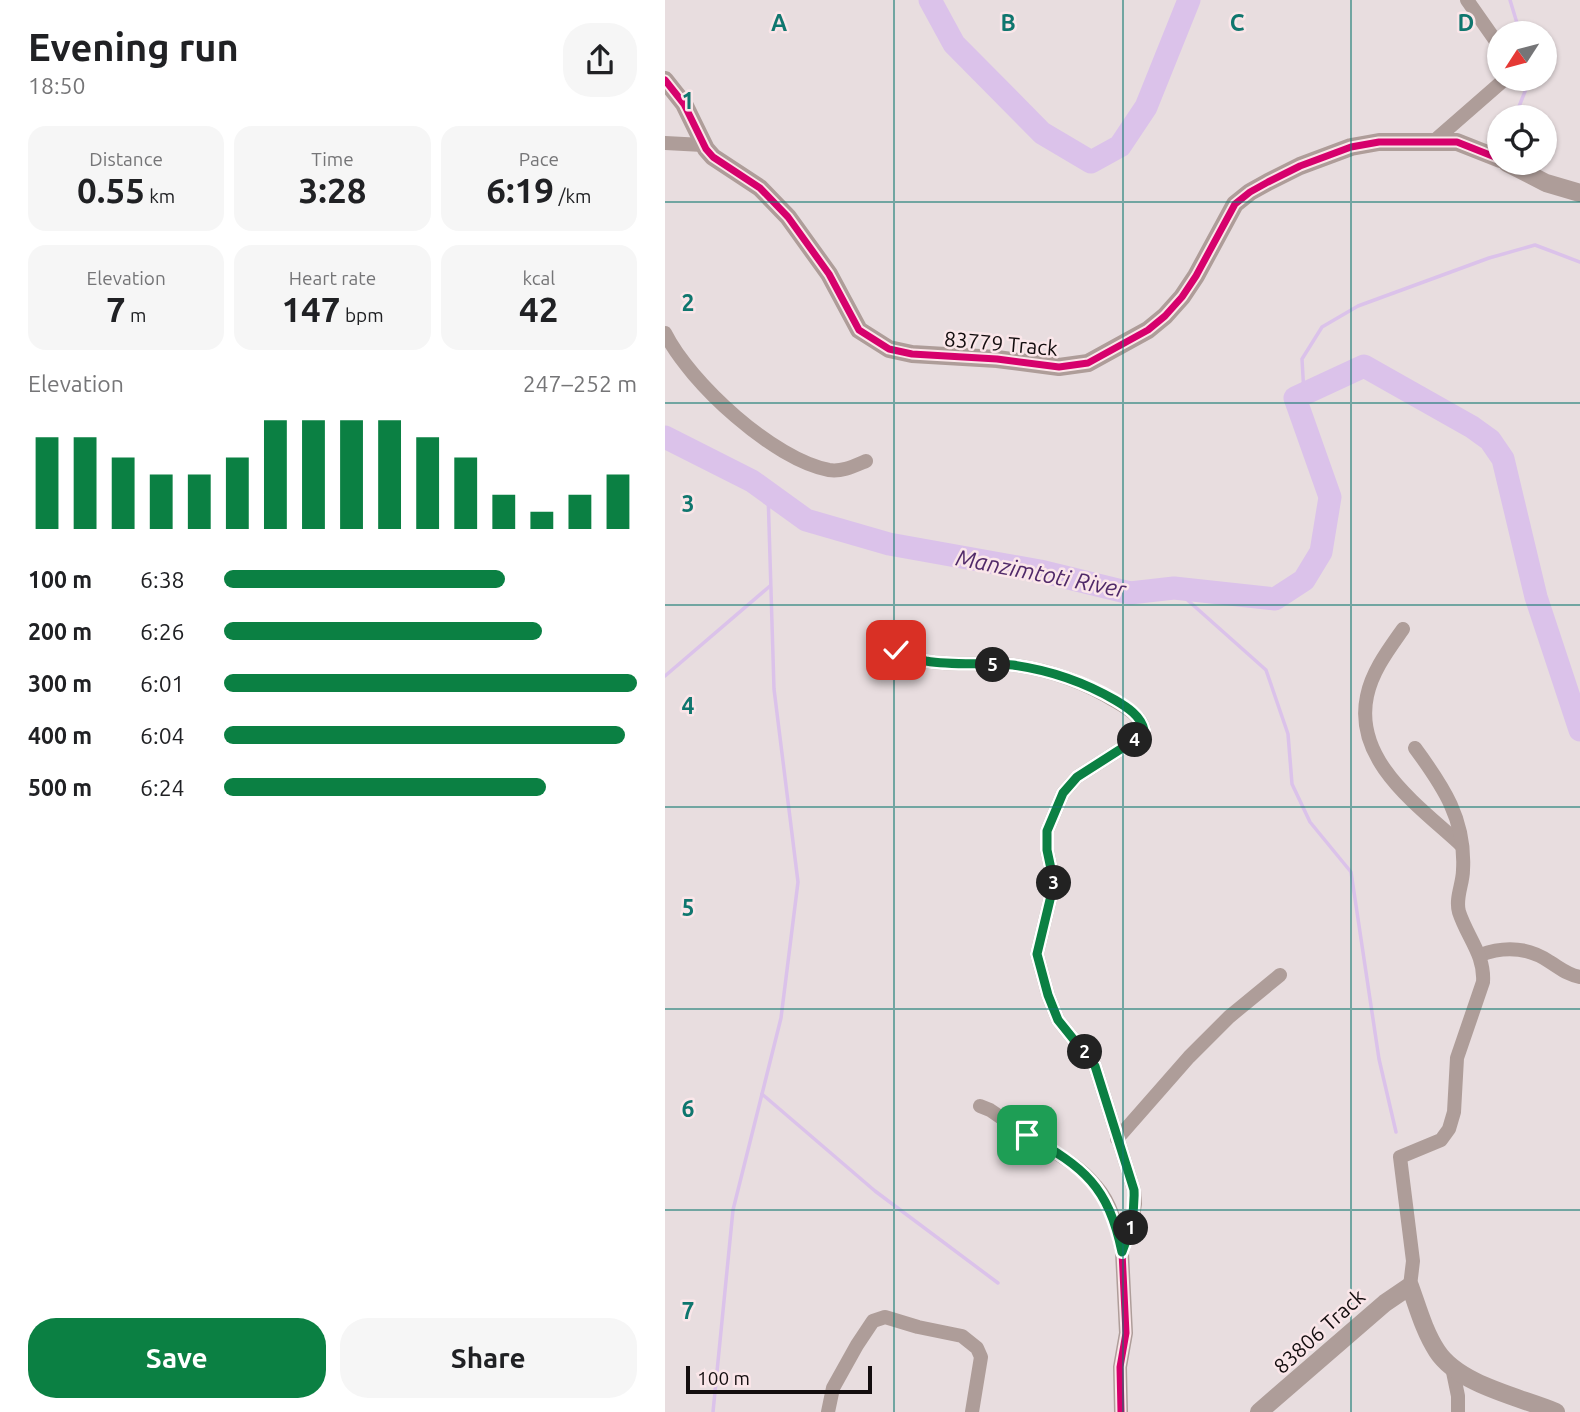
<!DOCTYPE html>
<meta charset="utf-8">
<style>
body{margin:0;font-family:Ubuntu,sans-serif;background:#f6f6f6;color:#202124;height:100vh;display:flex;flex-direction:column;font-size:26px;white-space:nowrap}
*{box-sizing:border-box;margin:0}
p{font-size:23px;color:#757577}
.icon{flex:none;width:38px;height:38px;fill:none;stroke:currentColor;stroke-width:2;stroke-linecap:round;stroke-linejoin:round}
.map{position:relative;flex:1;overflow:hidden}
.sheet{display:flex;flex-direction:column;background:#fff;width:665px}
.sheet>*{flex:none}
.needle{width:46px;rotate:234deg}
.buttons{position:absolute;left:822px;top:21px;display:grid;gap:14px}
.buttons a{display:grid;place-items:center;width:70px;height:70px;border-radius:50%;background:#fff;box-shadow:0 2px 5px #0004;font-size:35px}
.scale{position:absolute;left:21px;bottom:18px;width:186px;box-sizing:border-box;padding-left:7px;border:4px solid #130d0e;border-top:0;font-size:19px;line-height:24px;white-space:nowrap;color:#130d0e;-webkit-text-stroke:5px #fae6e9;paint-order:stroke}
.pin{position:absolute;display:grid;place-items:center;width:60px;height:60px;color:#fff;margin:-30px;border-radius:14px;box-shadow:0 4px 10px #0006}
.km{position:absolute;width:35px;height:35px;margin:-18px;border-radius:50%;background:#222;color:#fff;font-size:19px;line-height:35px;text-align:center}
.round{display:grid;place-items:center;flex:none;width:74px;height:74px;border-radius:28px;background:#f6f6f6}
.headline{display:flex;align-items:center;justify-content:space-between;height:119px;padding:0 28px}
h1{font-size:38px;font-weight:700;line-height:52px}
.stats{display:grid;grid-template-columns:repeat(3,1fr);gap:10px;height:119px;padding:7px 28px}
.stats div{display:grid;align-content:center;border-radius:18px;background:#f6f6f6;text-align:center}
.stats b{font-size:35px;font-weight:700}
.stats small{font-size:19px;font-weight:400}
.stats p{font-size:19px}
.chart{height:196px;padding:14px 28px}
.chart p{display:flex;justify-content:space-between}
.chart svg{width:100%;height:126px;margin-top:7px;stroke:#0b8043;stroke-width:6}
.cta{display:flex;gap:14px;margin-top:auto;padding:14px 28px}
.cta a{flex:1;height:80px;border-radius:28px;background:#0b8043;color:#fff;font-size:28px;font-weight:700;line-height:80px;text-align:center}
.cta a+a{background:#f6f6f6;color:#202124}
ul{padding:0 28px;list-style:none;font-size:23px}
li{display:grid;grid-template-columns:112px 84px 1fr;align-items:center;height:52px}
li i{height:18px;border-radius:9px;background:#0b8043}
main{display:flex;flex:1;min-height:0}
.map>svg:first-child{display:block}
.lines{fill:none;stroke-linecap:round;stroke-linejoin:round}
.stream{stroke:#dbc2ea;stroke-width:3.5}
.river{stroke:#dbc2ea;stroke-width:23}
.minor{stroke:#ae9d99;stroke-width:14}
.tertiary{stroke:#ae9d99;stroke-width:18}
.cycleway-casing{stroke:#fae6e9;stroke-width:11}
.cycleway{stroke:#d6006c;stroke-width:7}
.route-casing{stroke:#fff;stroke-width:14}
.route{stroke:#0b8043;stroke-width:9}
.grid{fill:none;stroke:#0f766e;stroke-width:2;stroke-opacity:0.55}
.labels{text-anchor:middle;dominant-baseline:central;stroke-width:5;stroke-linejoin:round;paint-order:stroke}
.street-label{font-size:21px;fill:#130d0e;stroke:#fae6e9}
.water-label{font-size:23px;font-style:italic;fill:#502969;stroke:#fae6e9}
.grid-label{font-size:23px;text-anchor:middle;font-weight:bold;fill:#0f766e;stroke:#fae6e9;stroke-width:5;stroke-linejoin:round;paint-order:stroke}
</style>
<main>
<section class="sheet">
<div class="headline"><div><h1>Evening run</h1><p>18:50</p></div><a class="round"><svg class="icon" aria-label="share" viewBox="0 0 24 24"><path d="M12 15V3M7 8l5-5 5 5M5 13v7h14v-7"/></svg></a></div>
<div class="stats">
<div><p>Distance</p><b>0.55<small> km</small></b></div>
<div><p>Time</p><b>3:28</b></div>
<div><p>Pace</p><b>6:19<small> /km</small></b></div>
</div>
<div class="stats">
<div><p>Elevation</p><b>7<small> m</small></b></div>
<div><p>Heart rate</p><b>147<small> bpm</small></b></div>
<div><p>kcal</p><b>42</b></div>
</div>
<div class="chart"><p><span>Elevation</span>247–252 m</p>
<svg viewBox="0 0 160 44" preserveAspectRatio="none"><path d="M5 44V12M15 44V12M25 44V19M35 44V25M45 44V25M55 44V19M65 44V6M75 44V6M85 44V6M95 44V6M105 44V12M115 44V19M125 44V32M135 44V38M145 44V32M155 44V25"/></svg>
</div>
<ul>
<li><b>100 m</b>6:38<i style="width:68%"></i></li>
<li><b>200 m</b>6:26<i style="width:77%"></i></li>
<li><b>300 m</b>6:01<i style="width:100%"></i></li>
<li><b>400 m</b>6:04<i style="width:97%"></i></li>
<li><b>500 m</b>6:24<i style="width:78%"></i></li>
</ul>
<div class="cta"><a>Save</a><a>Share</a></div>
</section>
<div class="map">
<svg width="915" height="1412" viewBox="0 0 915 1412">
<rect width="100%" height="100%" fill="#e8dddf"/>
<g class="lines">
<g class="stream">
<path d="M845,0L855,33"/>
<path d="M853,109L865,79"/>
<path d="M639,394L637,359L657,327L693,306L824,258L870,245L915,262"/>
<path d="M509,588L601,670L623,734L627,784L645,822L686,872L714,1059L731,1132"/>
<path d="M0,676L105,586"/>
<path d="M97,1094L210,1191L333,1283"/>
<path d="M48,1412L68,1210L116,1018L133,882L109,689L103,492"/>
</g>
<g class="river">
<path d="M265,0L289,44L377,133L426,162L455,146L481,107L524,0"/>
<path d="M0,437L87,481L141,520L224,544L375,571L465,593L509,588L610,599L639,580L656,552L665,497L630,398L699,366L807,427L825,440L838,459L871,597L915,730"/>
</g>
<g class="minor">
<path d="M802,0L835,47"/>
<path d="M769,141L840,79"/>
<path d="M0,143L38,145"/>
<path d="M0,333C25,383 109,460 164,470C177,472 189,466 201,461"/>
<path d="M738,629C724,649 707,671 702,696C688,761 754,806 796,845"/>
<path d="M231,650C240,654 251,659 261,661C290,666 319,662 348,665C384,670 419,682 450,701C462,708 476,716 479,730L473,738L412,777L398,793L382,831V850L389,883L372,954L383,995L393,1020L430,1066L469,1190L470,1204L466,1226L457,1252L461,1333L455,1367L456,1412"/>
<path d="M815,955C839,946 863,947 885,962C895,968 903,975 915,977"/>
<path d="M315,1106L325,1110C337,1118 349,1127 361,1135C385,1150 413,1163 431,1186C447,1204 452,1228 457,1251"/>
<path d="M452,1139L524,1057L564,1017L615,975"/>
<path d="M745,1286L748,1261L735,1157L776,1140L784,1129L789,1112L792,1058L818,982C820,955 802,937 794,912C790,898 798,884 798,870C801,820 778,786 750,748"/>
<path d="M787,1367L793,1396V1412"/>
<path d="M163,1412L168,1388L192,1345L208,1321L220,1317L253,1327L297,1336L312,1348L316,1357L307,1412"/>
</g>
<g class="tertiary">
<path d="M0,80L19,104L41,149L48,157L95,188L123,217L164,274L194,330L224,349L247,354L332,359L394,367L423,363L483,330L500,316L517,297L531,276L570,204L585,192L603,182L635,166L686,147L714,142H792L835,159"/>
<path d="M842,163L881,183L915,193"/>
<path d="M594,1412L720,1303L745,1286C753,1308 759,1331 772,1351C794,1385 855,1397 891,1412"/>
</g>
<g class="cycleway-casing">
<g id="cycleway">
<path d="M0,80L19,104L41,149L48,157L95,188L123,217L164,274L194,330L224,349L247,354L332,359L394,367L423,363L483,330L500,316L517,297L531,276L570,204L585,192L603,182L635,166L686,147L714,142H792L835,159"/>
<path d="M231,650C240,654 251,659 261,661C290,666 319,662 348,665C384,670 419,682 450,701C462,708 476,716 479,730L473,738L412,777L398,793L382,831V850L389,883L372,954L383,995L393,1020L430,1066L469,1190L470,1204L466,1226L457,1252L461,1333L455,1367L456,1412"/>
</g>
</g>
<use href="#cycleway" class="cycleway"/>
</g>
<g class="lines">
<g class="route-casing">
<path id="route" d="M231,650C240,654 251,659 261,661C290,666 319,662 348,665C384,670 419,682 450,700C462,707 476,716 479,730L473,738L412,777L398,793L382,831V850L389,883L372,954L383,995L393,1020L430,1066L469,1190C470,1213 465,1231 457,1252C443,1186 420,1168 362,1135"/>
</g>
<use href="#route" class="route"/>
</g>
<path class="grid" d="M229,0V1412M458,0V1412M686,0V1412M0,202H915M0,403H915M0,605H915M0,807H915M0,1009H915M0,1210H915"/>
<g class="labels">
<g class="street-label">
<text transform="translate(336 343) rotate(5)">83779 Track</text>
<text transform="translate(654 1331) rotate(-42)">83806 Track</text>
</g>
<g class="water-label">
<text transform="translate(376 573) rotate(11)">Manzimtoti River</text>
</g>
</g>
<g class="grid-label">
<text x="114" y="31">A</text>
<text x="343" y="31">B</text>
<text x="572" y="31">C</text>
<text x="801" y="31">D</text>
<text x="23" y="109">1</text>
<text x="23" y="311">2</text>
<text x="23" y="512">3</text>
<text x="23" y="714">4</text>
<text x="23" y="916">5</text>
<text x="23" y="1117">6</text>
<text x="23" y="1319">7</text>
</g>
</svg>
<div class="buttons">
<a><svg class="needle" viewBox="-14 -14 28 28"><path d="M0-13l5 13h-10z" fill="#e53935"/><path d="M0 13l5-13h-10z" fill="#757577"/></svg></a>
<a><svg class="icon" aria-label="locate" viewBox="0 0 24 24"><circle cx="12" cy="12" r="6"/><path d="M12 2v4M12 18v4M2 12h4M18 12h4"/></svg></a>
</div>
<div class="scale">100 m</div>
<div class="pin" style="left:362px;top:1135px;background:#1e9e55"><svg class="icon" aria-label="arrive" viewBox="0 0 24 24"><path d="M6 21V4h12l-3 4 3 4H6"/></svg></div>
<div class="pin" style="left:231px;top:650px;background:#d93025"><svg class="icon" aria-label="check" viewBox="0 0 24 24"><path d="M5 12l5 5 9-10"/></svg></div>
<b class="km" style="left:466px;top:1228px">1</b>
<b class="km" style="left:420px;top:1052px">2</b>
<b class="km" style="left:389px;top:883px">3</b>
<b class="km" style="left:470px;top:740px">4</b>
<b class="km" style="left:328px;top:665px">5</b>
</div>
</main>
